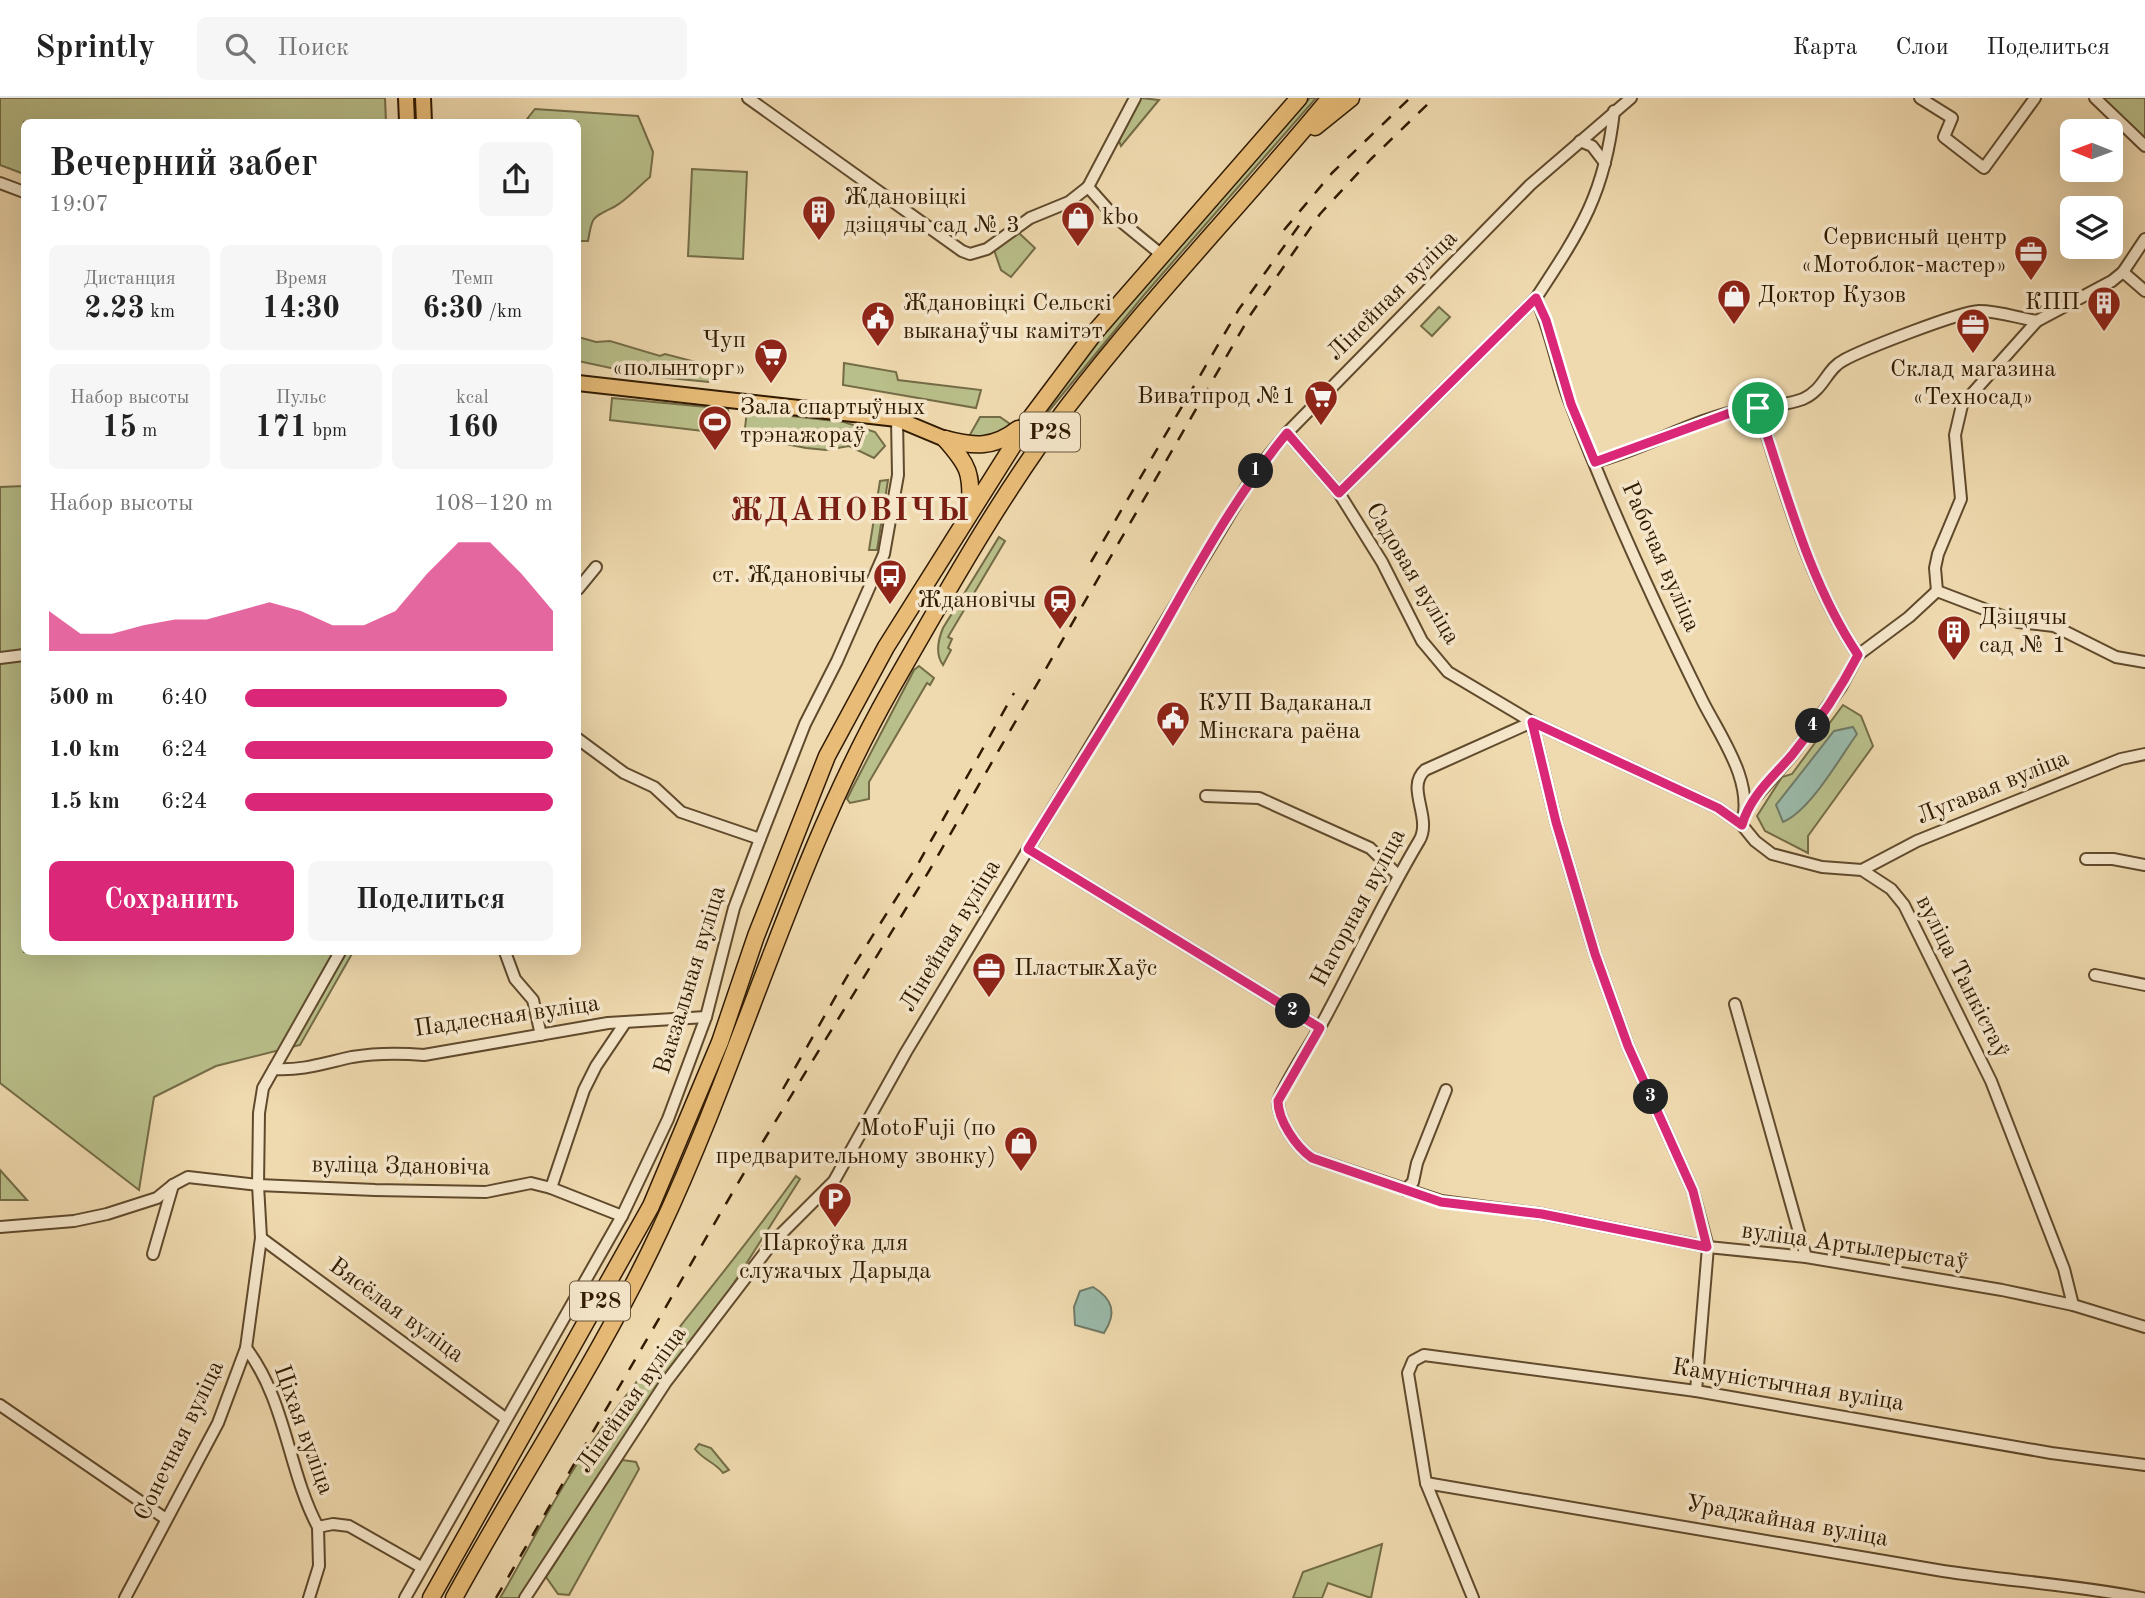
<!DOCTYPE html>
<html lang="ru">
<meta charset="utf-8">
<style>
body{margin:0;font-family:"Old Standard TT",serif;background:#f6f6f6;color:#222;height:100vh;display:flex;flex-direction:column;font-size:26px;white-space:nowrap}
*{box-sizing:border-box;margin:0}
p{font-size:23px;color:#767676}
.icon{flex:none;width:38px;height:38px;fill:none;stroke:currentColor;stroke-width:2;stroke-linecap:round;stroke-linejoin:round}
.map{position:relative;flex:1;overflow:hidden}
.side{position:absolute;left:21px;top:21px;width:560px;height:836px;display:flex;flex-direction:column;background:#fff;border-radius:10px;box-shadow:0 7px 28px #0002}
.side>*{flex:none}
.needle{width:46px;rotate:271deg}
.buttons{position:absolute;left:2060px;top:21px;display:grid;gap:14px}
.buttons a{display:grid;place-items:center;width:63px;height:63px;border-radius:10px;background:#fff;box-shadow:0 7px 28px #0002;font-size:35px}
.pin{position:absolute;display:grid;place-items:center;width:60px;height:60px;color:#fff;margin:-30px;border:4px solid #fff;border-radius:50%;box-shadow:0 2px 7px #0007}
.km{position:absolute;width:35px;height:35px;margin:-18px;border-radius:50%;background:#222;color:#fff;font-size:19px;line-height:35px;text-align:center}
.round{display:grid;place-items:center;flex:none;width:74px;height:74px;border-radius:10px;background:#f6f6f6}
.headline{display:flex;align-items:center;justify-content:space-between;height:119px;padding:0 28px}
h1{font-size:38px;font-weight:700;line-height:52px}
.metrics{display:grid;grid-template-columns:repeat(3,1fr);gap:10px;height:119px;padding:7px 28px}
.metrics div{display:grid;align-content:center;border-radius:10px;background:#f6f6f6;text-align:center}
.metrics b{font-size:30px;font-weight:700}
.metrics small{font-size:19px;font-weight:400}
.metrics p{font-size:19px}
.chart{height:196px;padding:14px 28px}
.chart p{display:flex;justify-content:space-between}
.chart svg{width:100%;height:126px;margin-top:7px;fill:#db2777;opacity:.7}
.primary-button{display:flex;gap:14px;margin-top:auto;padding:14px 28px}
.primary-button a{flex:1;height:80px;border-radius:10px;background:#db2777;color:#fff;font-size:28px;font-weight:700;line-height:80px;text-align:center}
.primary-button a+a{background:#f6f6f6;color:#222}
ul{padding:0 28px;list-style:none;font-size:23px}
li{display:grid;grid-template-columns:112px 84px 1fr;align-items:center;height:52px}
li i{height:18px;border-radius:9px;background:#db2777}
header{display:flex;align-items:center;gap:42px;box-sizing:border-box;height:98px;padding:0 35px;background:#fff;border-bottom:2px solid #e0e0e0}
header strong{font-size:33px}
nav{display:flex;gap:38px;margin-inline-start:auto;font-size:24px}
.search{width:490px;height:63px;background:#f6f6f6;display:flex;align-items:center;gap:18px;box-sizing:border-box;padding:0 24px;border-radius:10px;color:#767676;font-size:26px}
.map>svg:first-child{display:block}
.green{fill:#b9bf8a;stroke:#746c46;stroke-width:2}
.water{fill:#9abaaa;stroke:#707a66;stroke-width:2}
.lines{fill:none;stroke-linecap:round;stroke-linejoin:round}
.minor-casing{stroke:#604a2c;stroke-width:14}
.major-casing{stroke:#301a01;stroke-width:18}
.highway-casing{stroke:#301a01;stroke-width:19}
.minor{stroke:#f5e6ca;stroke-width:10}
.major{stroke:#e8bc77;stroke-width:14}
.highway{stroke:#e8bc77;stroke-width:16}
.rail{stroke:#301a01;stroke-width:2.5;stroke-dasharray:12 12;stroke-linecap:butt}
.route-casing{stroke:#fff;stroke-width:14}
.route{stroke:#db2777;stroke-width:9}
.labels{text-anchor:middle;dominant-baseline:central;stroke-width:7;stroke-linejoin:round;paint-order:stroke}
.shield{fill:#f5e6ca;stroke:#6b573d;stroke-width:2}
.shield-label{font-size:23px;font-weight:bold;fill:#301a01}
.poi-label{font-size:24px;fill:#301a01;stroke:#f5e6ca;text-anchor:start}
.street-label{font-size:24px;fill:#301a01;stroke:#f5e6ca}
.district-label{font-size:32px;font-weight:bold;letter-spacing:2px;fill:#7a1f14;stroke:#f5e6ca}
</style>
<header>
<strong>Sprintly</strong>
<div class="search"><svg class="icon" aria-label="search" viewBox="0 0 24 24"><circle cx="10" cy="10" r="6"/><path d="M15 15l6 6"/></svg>Поиск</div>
<nav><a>Карта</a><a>Слои</a><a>Поделиться</a></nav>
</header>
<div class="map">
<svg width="2145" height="1500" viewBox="0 0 2145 1500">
<rect width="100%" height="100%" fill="#efd9ae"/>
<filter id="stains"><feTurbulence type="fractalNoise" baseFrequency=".00286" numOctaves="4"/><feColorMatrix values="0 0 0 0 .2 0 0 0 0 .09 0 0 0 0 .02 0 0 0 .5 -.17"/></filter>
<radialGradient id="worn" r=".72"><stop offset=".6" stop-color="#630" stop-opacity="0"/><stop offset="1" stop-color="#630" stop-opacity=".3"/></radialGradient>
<g class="green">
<path d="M0,0H385L386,24H24V76L0,67Z"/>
<path d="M1141,0L1159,2L1121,48L1119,43Z"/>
<path d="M1310,0H1316L1144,197L1030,336L1022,338L1140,192Z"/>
<path d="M2102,0H2145V43Z"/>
<path d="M535,11L638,18L653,54L650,79C639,88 626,103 614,109C592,120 592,118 588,143H578V24H535L527,21Z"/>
<path d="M692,71L747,74L743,161L688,158Z"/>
<path d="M1019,135L1035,150L1011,179L1001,172L994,152Z"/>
<path d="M1439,209L1450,219L1432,238L1421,228Z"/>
<path d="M578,239L596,244L610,243L660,258L665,256L707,267L731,268L730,275L720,276L709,284L648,278L578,263Z"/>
<path d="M844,265L896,274L898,282L981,292L976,310L843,287Z"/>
<path d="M612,300L728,311L730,329L720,335L610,322Z"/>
<path d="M747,313L844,324L875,334L885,348L874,360L849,348L826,352L806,350L744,338Z"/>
<path d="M980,319H1000L1010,326L1003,335L967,342Z"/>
<path d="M888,382L877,452H869L880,383Z"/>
<path d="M24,388V854H353L300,947L216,968L154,999L139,1092L0,985V389Z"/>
<path d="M999,439L1005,443L948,539L952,541L948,550L951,552L943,567C935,556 938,542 943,530Z"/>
<path d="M919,568L934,580L930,587L927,585L869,684V701L850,705L847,701L854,687L914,572Z"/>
<path d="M1843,607L1861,618L1873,648L1808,738V755L1765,733L1757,718L1782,679L1792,676Z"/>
<path d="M0,1072L27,1102H0Z"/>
<path d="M796,1078L800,1081L694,1248L525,1500H500C528,1453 552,1402 583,1357C649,1261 728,1174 796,1078Z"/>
<path d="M699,1346L711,1350L729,1372L723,1375C715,1364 703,1362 695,1351Z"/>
<path d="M622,1362L636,1364L639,1371L569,1497L558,1496L546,1479Z"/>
<path d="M1382,1446L1371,1500L1328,1485L1322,1500H1293L1303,1474Z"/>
</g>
<g class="water">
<path d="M1853,629L1857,636C1839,661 1810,713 1783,724L1776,707L1834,633Z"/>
<path d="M1093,1189C1113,1201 1117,1215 1104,1235L1075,1227L1074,1209L1080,1193Z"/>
</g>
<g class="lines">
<g class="minor-casing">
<g id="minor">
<path d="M748,0L962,153L970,156L987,151L1030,120L1069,104L1088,89L1113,117L1162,157"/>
<path d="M1920,0L1952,20L1944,39L1984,70L2035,0"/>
<path d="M2095,0L2145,48"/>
<path d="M1614,13C1605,96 1580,133 1536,200C1552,235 1557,272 1571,307C1609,407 1655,507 1703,604C1722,641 1754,684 1742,727"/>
<path d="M1580,43L1592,48L1605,65"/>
<path d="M0,85L24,94"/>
<path d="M1088,89L1135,0"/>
<path d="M2123,174L2145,193"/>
<path d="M1758,310C1786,395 1808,482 1858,557"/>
<path d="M1287,335L1339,395L1382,464L1422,543L1448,574L1532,624L1718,710L1742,727L1755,743L1772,756L1822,769L1862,772L1891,791L1904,807L1991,983L2064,1171L2073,1207"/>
<path d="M1595,364C1645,351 1690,323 1740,312C1762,307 1782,309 1803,301C1825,291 1826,271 1844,262C1864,251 1959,214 1979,213C1999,213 2018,220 2037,223"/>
<path d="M1339,395L1536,200"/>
<path d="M578,491L596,469"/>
<path d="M1937,493L1935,470L1938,456L1961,401L1955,337L1962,307L2037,223L2112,183L2123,174L2145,141"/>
<path d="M1937,493L2018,524L2054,528L2116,559L2145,564"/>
<path d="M0,560L24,557"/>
<path d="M1532,624L1425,672C1405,690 1433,720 1419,743C1385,800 1357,860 1326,918C1311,947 1291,973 1278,1003C1278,1022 1296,1049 1312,1060L1441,1103L1542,1116L1708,1149L1806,1159L2002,1192L2073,1207L2145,1229"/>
<path d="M1532,624L1556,724L1595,856L1628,948L1693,1093L1708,1149L1696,1293"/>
<path d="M578,641L624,675L654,689L681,714L760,741"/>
<path d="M1206,698L1259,700L1370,750L1398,777"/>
<path d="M1747,709L1794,655L1841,589L1858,557L1909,519L1937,493"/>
<path d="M1028,751L1320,930"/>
<path d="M2086,761H2113L2145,767"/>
<path d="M1862,772L1917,743L2121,661L2145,656"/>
<path d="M505,854L515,881L533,902L541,937"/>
<path d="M2095,877L2145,887"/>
<path d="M1735,906L1806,1159"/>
<path d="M274,971C302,973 324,965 352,959C376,955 400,955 424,957L608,925L706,919"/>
<path d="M551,1090L622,1118"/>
<path d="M1405,1092L1413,1084L1417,1065L1446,992"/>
<path d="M0,1129L74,1123L107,1116L157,1100L173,1087L188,1079L258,1087L375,1092L486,1094L531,1085L551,1090L584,992L596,968L625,925"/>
<path d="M261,1140L505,1320"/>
<path d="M153,1156L173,1087"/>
<path d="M246,1250C286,1302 288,1373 318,1429"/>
<path d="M0,1307L166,1421"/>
<path d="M1426,1385L1943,1473C2009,1483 2076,1487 2142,1500"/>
<path d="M125,1500L218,1325L246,1250L261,1140L258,1087L259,1015L263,990L340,854"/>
<path d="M309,1500L319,1468L318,1429L333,1426L349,1428L421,1469"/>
<path d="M405,1500L622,1118L668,1021L706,919L734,810L760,741L805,626L837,563L884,456L898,377L897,321"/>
<path d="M525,1500L666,1284L773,1144L834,1083L906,954L1256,373L1287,335L1530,87L1631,0"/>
<path d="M1473,1500L1426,1385L1408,1275L1413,1263L1424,1257L1696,1293L2051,1355L2145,1367"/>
</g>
</g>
<g class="major-casing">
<g id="major">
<path d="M406,0L407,24"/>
<path d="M423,0L424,24"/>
<path d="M578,285L897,321L945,341"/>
</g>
</g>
<g class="highway-casing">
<g id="highway">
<path d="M1315,29L1351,0"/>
<path d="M945,341C974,349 994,350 1018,331"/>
<path d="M945,341C969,368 972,375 970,411"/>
<path d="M431,1500L651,1108L720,944L756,838L827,658L886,549L1029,322L1095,234L1299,0"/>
<path d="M454,1500C521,1377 601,1259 660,1132C743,955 794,762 891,591C946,495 1001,396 1068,308C1150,201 1244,104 1330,0"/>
</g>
</g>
<use href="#minor" class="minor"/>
<use href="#major" class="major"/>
<use href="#highway" class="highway"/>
<g class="rail">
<path d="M1284,132L1332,75L1410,0"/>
<path d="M1091,464L1239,211L1300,126"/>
<path d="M783,991L849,875L918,766L1014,595"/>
<path d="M496,1500L748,1068L929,773L1251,216L1320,116L1371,61L1434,0"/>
</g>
</g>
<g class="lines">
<g class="route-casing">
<path id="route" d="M1536,200L1546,222L1571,306L1595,364L1741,311L1758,310C1787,395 1808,482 1858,557C1840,592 1817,626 1792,657C1773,679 1750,698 1742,727L1718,710L1532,624L1556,724L1595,856L1628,948L1693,1093L1707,1149L1542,1116L1441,1104L1312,1060C1296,1049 1278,1022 1278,1003L1320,930L1028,751C1065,690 1104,630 1140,569C1187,489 1228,407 1287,335L1339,395Z"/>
</g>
<use href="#route" class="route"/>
</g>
<defs>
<g id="building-pin" transform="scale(1.75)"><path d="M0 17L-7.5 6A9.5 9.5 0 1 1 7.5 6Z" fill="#8f2418" stroke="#f5e6ca"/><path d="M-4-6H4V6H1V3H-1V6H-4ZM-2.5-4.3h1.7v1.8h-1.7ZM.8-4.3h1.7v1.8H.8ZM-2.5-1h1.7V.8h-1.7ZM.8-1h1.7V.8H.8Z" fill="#fff"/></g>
<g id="shop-pin" transform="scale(1.75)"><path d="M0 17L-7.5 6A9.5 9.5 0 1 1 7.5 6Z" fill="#8f2418" stroke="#f5e6ca"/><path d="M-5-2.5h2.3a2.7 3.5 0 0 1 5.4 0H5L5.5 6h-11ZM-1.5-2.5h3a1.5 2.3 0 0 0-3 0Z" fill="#fff"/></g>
<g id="office-pin" transform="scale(1.75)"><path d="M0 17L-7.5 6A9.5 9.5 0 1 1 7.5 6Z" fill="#8f2418" stroke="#f5e6ca"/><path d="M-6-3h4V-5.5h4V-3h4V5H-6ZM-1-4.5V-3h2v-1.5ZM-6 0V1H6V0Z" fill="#fff"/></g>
<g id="civic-pin" transform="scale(1.75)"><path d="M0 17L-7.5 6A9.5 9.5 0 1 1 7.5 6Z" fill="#8f2418" stroke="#f5e6ca"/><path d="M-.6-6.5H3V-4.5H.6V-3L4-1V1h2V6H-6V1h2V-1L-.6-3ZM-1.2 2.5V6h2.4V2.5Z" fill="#fff"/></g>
<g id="supermarket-pin" transform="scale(1.75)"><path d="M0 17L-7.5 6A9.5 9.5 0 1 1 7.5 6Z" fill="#8f2418" stroke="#f5e6ca"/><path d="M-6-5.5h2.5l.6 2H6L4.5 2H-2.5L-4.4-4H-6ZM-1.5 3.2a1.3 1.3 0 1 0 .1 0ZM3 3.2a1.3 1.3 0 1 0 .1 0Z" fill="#fff"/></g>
<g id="stadium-pin" transform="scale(1.75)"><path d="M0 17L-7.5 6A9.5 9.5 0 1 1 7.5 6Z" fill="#8f2418" stroke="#f5e6ca"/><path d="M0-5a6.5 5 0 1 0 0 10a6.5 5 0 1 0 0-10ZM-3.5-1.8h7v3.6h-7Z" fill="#fff"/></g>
<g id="bus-pin" transform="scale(1.75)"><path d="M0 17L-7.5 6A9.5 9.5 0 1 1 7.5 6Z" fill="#8f2418" stroke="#f5e6ca"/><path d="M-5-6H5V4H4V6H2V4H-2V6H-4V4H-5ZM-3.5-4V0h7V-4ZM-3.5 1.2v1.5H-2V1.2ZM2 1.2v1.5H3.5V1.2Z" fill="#fff"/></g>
<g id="station-pin" transform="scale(1.75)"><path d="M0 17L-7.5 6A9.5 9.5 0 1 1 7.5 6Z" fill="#8f2418" stroke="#f5e6ca"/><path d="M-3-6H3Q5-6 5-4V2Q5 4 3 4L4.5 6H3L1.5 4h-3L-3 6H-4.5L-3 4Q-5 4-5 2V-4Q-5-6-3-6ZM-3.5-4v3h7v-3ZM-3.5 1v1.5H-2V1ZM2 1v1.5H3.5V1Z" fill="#fff"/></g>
<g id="parking-pin" transform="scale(1.75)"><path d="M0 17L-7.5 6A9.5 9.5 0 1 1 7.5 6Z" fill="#8f2418" stroke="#f5e6ca"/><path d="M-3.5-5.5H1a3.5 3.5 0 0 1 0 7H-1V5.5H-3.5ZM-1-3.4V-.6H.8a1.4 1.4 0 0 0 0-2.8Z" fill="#fff"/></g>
</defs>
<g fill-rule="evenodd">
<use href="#building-pin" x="819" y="114"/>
<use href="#shop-pin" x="1078" y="120"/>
<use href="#office-pin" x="2031" y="154"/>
<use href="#shop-pin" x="1734" y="198"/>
<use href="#building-pin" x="2104" y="205"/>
<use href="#civic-pin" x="878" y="220"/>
<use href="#office-pin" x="1973" y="227"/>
<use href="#supermarket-pin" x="771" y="257"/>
<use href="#supermarket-pin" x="1321" y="299"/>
<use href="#stadium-pin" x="715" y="324"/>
<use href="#bus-pin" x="890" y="478"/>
<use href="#station-pin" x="1060" y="503"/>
<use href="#building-pin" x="1954" y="534"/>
<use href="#civic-pin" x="1173" y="620"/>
<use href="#office-pin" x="989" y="871"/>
<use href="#shop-pin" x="1021" y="1045"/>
<use href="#parking-pin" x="835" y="1101"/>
</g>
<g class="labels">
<g class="shield">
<rect x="1020" y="314.5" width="60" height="39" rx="5"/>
<rect x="570" y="1183.5" width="60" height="39" rx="5"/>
</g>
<g class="shield-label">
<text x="1050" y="334">Р28</text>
<text x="600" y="1203">Р28</text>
</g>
<g class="poi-label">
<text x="844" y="100">Ждановіцкі<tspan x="844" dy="28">дзіцячы сад № 3</tspan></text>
<text x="1102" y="120">kbo</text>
<text x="2007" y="140" text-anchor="end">Сервисный центр<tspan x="2007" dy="28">«Мотоблок-мастер»</tspan></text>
<text x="1758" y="198">Доктор Кузов</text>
<text x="2080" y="205" text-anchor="end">КПП</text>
<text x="903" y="206">Ждановіцкі Сельскі<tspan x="903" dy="28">выканаўчы камітэт</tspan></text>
<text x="746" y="243" text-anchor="end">Чуп<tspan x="746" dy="28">«полынторг»</tspan></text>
<text x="1973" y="272" text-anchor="middle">Склад магазина<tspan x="1973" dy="28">«Техносад»</tspan></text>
<text x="1296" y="299" text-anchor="end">Виватпрод №1</text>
<text x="740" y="310">Зала спартыўных<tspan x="740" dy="28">трэнажораў</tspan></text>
<text x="866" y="478" text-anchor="end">ст. Ждановічы</text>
<text x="1036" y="503" text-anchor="end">Ждановічы</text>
<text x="1979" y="520">Дзіцячы<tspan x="1979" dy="28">сад № 1</tspan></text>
<text x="1198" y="606">КУП Вадаканал<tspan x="1198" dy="28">Мінскага раёна</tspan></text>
<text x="1014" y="871">ПластыкХаўс</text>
<text x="996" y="1031" text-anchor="end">MotoFuji (по<tspan x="996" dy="28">предварительному звонку)</tspan></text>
<text x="835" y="1146" text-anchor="middle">Паркоўка для<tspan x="835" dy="28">служачых Дарыда</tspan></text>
</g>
<g class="street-label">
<text transform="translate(1393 198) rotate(-45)">Лінейная вуліца</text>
<text transform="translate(1660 459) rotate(66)">Рабочая вуліца</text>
<text transform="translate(1412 476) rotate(59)">Садовая вуліца</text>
<text transform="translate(1993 690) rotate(-22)">Лугавая вуліца</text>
<text transform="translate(1359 810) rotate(-62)">Нагорная вуліца</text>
<text transform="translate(951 838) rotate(-59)">Лінейная вуліца</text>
<text transform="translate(1962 879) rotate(63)">вуліца Танкістаў</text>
<text transform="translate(691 882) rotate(-73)">Вакзальная вуліца</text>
<text transform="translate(507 919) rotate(-8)">Падлесная вуліца</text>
<text transform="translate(401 1069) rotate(1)">вуліца Здановіча</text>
<text transform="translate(1855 1149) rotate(8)">вуліца Артылерыстаў</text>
<text transform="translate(396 1213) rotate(36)">Вясёлая вуліца</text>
<text transform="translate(1788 1288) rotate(9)">Камуністычная вуліца</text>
<text transform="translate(632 1302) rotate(-55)">Лінейная вуліца</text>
<text transform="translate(303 1332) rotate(70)">Ціхая вуліца</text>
<text transform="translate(180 1343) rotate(-64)">Сонечная вуліца</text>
<text transform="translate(1787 1424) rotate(10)">Ураджайная вуліца</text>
</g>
<g class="district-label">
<text x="851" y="414">ЖДАНОВІЧЫ</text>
</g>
</g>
<rect width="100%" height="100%" filter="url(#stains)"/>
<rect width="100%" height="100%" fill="url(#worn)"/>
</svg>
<div class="buttons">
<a><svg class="needle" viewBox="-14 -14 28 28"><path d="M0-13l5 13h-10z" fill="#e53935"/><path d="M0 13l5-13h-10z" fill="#767676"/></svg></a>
<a><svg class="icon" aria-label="layers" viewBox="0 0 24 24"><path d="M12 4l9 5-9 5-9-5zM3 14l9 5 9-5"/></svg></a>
</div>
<div class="pin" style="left:1758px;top:310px;background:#1e9e55"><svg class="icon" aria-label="arrive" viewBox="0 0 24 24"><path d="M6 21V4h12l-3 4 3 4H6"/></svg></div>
<b class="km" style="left:1256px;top:373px">1</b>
<b class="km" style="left:1293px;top:913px">2</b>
<b class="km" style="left:1651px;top:999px">3</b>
<b class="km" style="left:1813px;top:628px">4</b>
<section class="side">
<div class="headline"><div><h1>Вечерний забег</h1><p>19:07</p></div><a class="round"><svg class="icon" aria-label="share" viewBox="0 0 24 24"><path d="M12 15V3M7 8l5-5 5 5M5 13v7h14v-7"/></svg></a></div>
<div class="metrics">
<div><p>Дистанция</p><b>2.23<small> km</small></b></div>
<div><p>Время</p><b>14:30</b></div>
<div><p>Темп</p><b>6:30<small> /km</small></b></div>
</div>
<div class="metrics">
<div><p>Набор высоты</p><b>15<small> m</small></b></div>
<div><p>Пульс</p><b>171<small> bpm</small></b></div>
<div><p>kcal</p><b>160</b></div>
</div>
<div class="chart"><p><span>Набор высоты</span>108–120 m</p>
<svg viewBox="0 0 160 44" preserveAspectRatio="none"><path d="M0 44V30L10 38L20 38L30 35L40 33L50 33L60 30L70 27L80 30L90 35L100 35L110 30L120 17L130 6L140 6L150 17L160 30V44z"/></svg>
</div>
<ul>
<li><b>500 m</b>6:40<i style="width:85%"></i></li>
<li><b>1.0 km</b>6:24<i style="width:100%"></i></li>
<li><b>1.5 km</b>6:24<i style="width:100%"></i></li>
</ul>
<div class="primary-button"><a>Сохранить</a><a>Поделиться</a></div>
</section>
</div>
